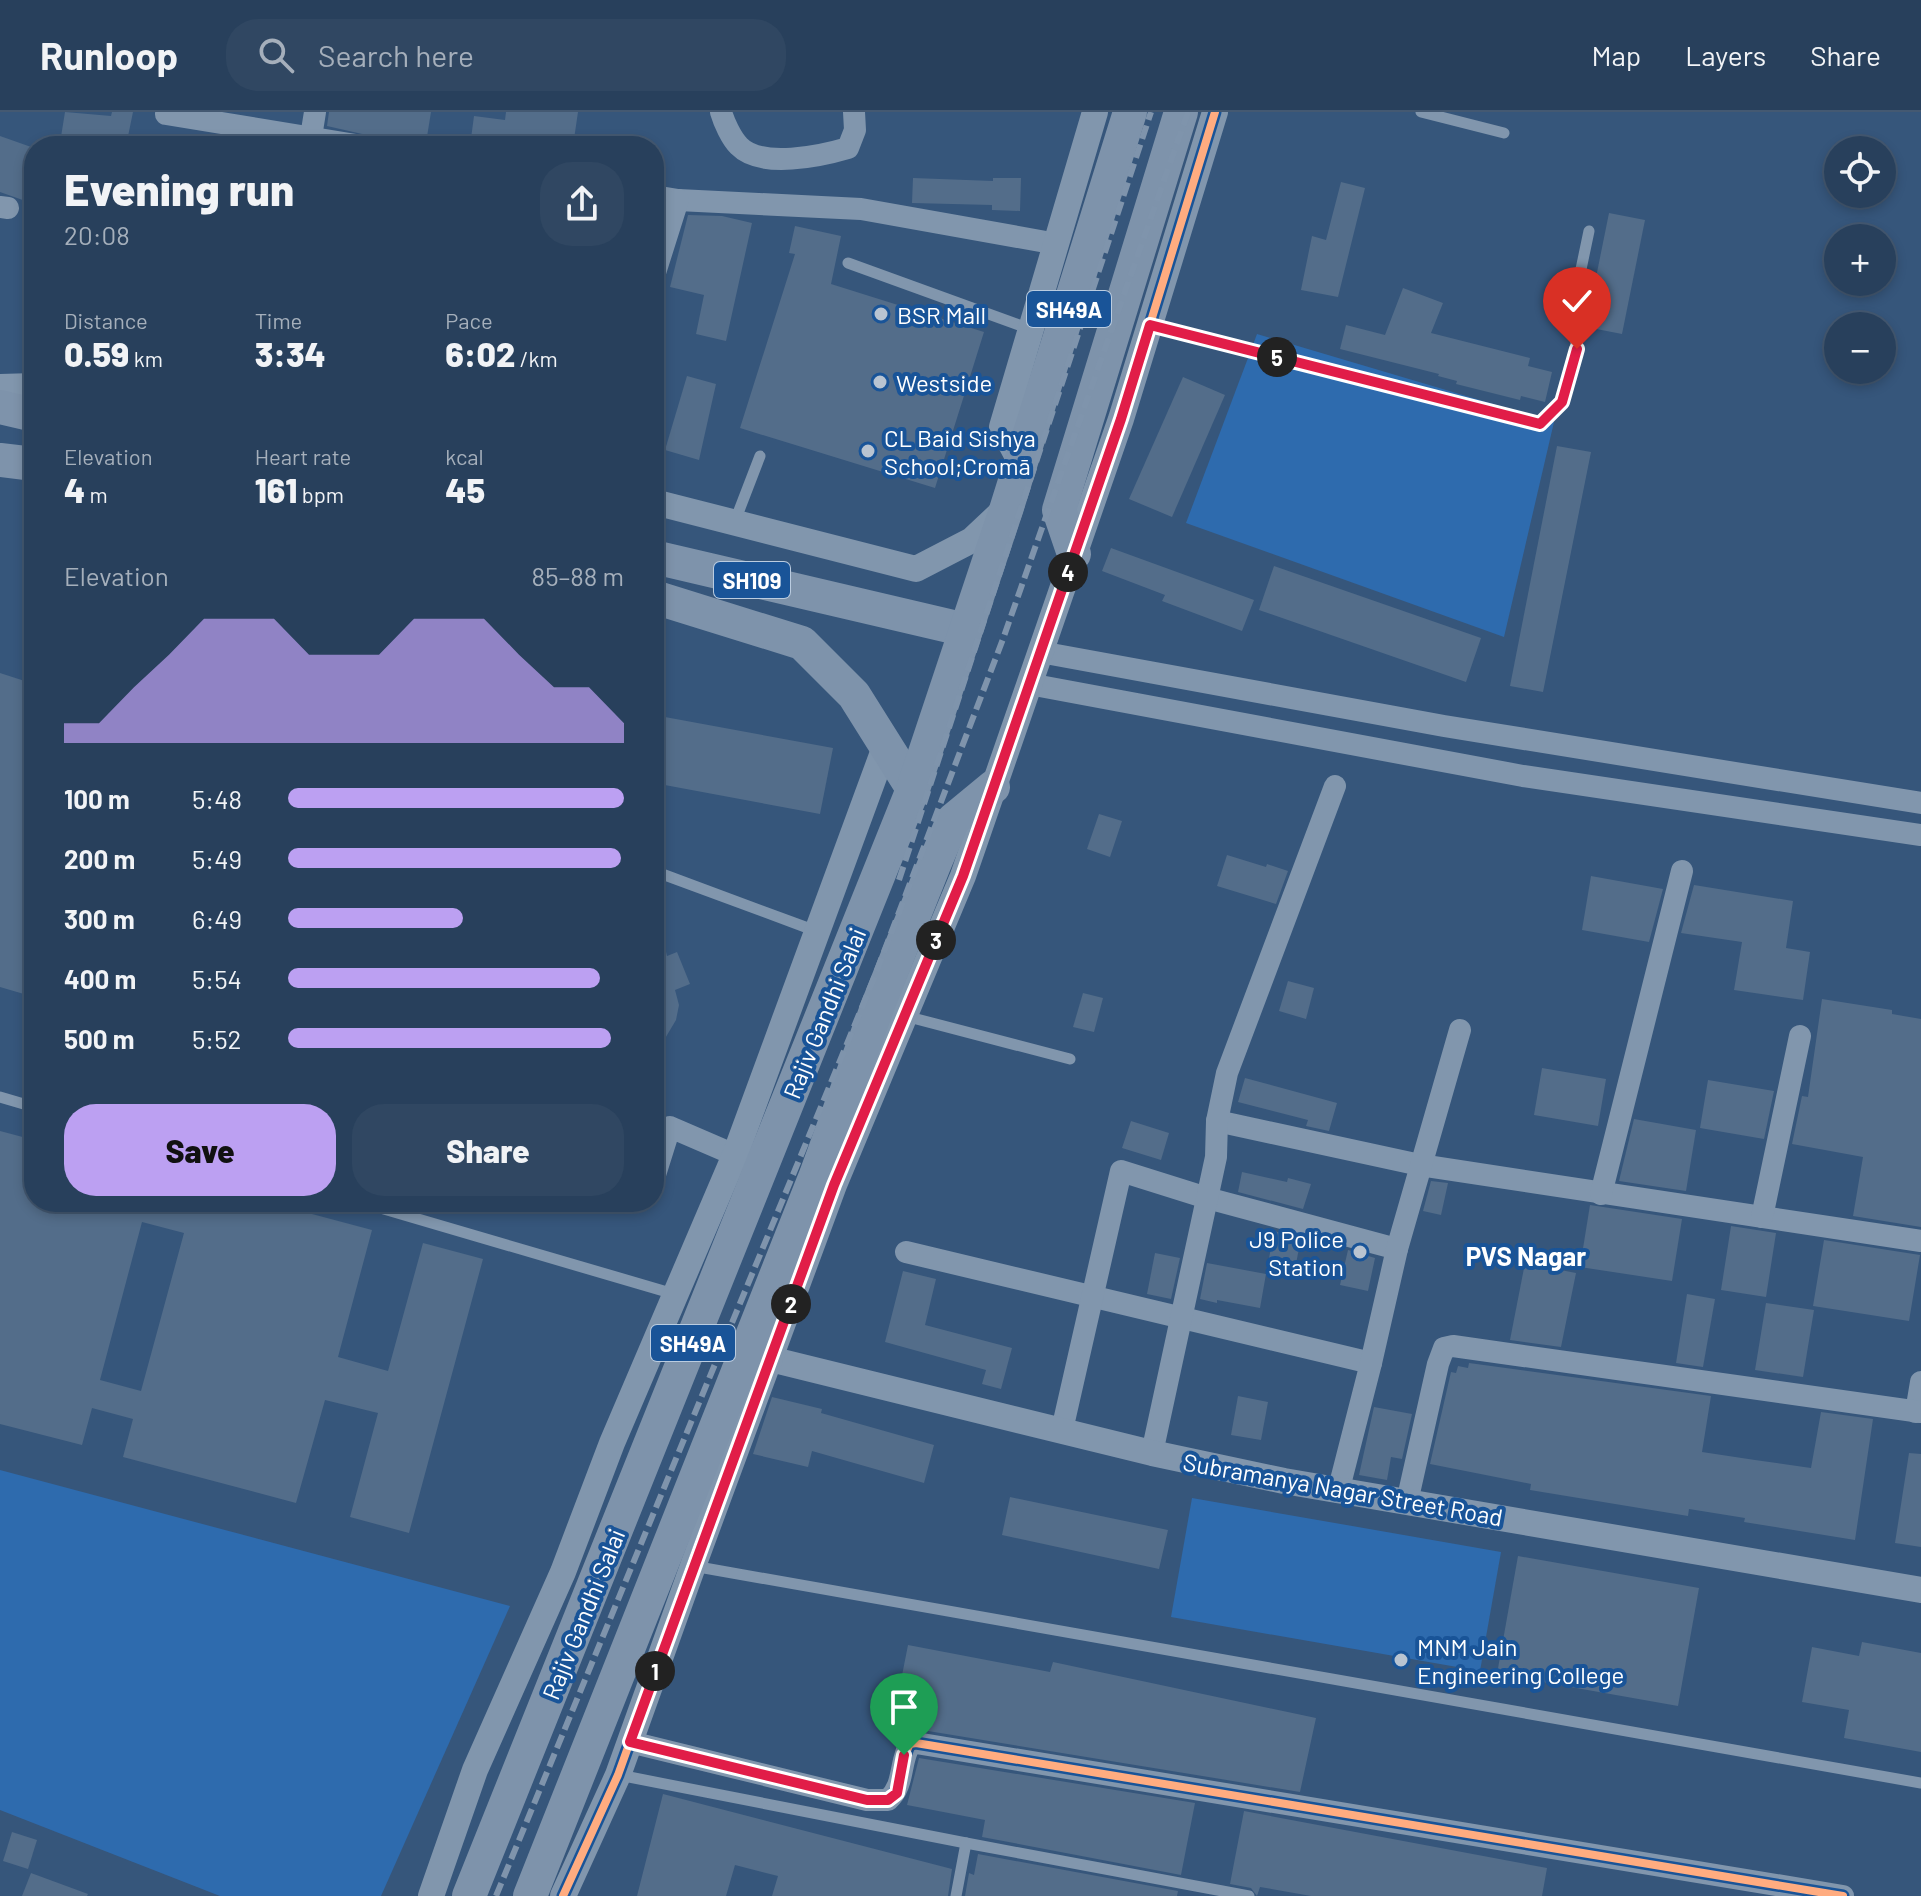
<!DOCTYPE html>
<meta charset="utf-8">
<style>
body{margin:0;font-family:Barlow,sans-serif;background:#304762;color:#f1f3f6;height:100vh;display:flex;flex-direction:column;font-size:30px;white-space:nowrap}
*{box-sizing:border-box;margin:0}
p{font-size:26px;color:#a5afbb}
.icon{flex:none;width:44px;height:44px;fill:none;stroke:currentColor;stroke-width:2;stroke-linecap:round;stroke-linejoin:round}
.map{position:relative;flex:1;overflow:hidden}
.sheet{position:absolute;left:24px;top:24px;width:640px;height:1076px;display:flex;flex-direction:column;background:#28405c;border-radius:32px;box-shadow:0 4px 12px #0003,0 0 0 2px #445972}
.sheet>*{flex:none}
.buttons{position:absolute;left:1824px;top:24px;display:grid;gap:16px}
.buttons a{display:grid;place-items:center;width:72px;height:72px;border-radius:50%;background:#28405c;box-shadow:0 4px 12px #0003,0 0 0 2px #445972;font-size:40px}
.pin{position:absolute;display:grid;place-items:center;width:68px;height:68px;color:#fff;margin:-82px -34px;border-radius:50% 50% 50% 0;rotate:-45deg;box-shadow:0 0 8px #0007}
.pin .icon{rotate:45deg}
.km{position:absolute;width:40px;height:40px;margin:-20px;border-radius:50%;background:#222;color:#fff;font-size:22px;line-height:40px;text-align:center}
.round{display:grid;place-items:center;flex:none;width:84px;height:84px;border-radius:32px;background:#304762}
.headline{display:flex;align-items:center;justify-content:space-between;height:136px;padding:0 40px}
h1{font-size:44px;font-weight:800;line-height:60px}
.figures{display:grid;grid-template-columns:repeat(3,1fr);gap:12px;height:136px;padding:8px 40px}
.figures div{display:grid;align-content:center}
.figures b{font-size:34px;font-weight:800}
.figures small{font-size:22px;font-weight:400}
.figures p{font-size:22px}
.chart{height:224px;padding:16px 40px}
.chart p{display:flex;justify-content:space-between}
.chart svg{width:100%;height:144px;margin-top:8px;fill:#bca0f2;opacity:.7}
.action{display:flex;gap:16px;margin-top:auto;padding:16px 40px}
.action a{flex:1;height:92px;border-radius:32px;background:#bca0f2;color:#111;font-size:32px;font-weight:800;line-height:92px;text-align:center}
.action a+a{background:#304762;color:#f1f3f6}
ul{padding:0 40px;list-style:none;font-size:26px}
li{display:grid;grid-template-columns:128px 96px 1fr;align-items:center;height:60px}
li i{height:20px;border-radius:10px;background:#bca0f2}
header{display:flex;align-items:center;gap:48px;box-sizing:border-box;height:112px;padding:0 40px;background:#28405c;border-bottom:2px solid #445972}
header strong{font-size:38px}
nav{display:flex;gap:44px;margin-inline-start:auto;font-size:28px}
.search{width:560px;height:72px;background:#304762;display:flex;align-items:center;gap:20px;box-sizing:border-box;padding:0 28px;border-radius:32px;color:#a5afbb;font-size:30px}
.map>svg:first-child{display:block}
.green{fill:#2e6bae}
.building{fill:#536d8a;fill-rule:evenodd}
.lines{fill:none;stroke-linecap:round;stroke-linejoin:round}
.service{stroke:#8196ad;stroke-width:11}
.minor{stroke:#8196ad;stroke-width:22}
.tertiary{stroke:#8196ad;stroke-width:26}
.primary{stroke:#7e93ab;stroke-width:34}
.rail{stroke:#7f94ac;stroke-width:6;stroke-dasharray:14 6;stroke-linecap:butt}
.cycleway-casing{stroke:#195498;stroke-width:13}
.cycleway{stroke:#ffac80;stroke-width:8}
.route-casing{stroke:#fff;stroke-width:16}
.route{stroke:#e11d48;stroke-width:10}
.poi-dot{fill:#b9c4d1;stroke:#195498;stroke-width:3}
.labels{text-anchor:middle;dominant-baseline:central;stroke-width:8;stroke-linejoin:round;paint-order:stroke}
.shield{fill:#195498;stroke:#bacce0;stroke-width:2}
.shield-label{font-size:22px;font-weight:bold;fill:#fff}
.poi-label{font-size:24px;fill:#fff;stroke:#195498;text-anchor:start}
.street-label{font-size:24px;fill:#fff;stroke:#195498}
.neighbourhood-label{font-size:26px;font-weight:bold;fill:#fff;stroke:#195498}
</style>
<header>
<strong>Runloop</strong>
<div class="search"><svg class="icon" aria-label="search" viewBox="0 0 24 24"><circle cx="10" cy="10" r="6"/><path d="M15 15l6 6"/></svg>Search here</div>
<nav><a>Map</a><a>Layers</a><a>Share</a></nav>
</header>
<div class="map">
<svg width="1921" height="1784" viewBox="0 0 1921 1784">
<rect width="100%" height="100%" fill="#36567b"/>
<g class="green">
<path d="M1257,222L1554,310L1504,525L1186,411Z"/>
<path d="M0,1358L510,1494L381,1784H220L0,1698Z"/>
<path d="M1192,1386L1501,1440L1480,1559L1171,1505Z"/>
</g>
<g class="building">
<path d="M65,0L111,4L112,0H133L126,34L60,31Z"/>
<path d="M329,0H431L426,31L371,24L327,14Z"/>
<path d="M506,0H578L573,34H470L474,4L505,8Z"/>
<path d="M0,24L34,36V92L0,80Z"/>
<path d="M913,66L993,69V66H1021L1020,99L992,98V93L912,91Z"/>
<path d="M1341,70L1365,76L1338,185L1301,178L1312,124L1326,128Z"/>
<path d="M1609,101L1645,108L1622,222L1586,215Z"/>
<path d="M688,103L722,104L752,111L726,229L696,222L704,183L670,175Z"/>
<path d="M795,114L841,124L831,172L984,220L935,376L740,316L795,142L789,141Z"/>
<path d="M1403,176L1443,191L1431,221L1530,246L1528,254L1552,260L1545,290L1521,284L1520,288L1456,272L1457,269L1438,264L1439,262L1340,237L1346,213L1385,223Z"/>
<path d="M687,264L716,272L699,348L665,338Z"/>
<path d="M1183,265L1225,283L1172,405L1129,387Z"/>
<path d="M1557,334L1591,340L1543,580L1510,574Z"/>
<path d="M1111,436L1254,488L1242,519L1162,489L1165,483L1102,459Z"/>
<path d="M1274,454L1481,526L1466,570L1259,498Z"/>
<path d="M0,561L34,572V885L0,875Z"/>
<path d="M654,603L833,636L820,702L654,671Z"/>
<path d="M1099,702L1122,709L1110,745L1087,737Z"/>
<path d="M1227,743L1266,755L1267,752L1288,759L1276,792L1217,774Z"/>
<path d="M1591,764L1663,777L1649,830L1582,818Z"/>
<path d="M1694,773L1793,789L1786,836L1810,840L1803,888L1734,878L1742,830L1681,821Z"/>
<path d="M662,823L667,844L677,840L690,872L675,878L679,893L676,908L654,945V824Z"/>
<path d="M1288,869L1314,876L1306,907L1279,899Z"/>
<path d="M1083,881L1103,886L1094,920L1073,915Z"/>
<path d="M1822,887L1892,898V902L1921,907V1115L1853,1104L1863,1045L1792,1032L1802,984L1808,985Z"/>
<path d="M1542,956L1606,967L1598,1014L1534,1003Z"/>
<path d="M1245,966L1337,991L1329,1019L1306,1014L1308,1008L1238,990Z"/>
<path d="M1708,968L1774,979L1764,1027L1700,1016Z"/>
<path d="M1634,1007L1696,1018L1686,1079L1619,1069Z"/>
<path d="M1131,1009L1169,1021L1161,1048L1122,1036Z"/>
<path d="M0,1019L34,1028V1090H162L193,1098L195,1090H267L372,1118L338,1245L388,1259L423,1131L483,1147L409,1421L350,1405L378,1301L325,1288L296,1391L123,1345L133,1307L92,1296L82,1333L0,1312ZM142,1110L184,1121L141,1279L100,1268Z"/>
<path d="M1242,1060L1287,1070L1288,1066L1311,1072L1303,1097L1238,1080Z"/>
<path d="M1431,1069L1448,1071L1441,1103L1423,1099Z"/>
<path d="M1590,1093L1682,1107L1672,1169L1580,1155Z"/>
<path d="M1731,1114L1776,1121L1766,1185L1721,1178Z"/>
<path d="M1274,1119L1301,1126L1295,1157L1268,1152Z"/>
<path d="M1824,1128L1920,1143L1909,1209L1813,1194Z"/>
<path d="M1348,1138L1375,1146L1368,1179L1340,1173Z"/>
<path d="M1155,1141L1180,1146L1171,1187L1147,1182Z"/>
<path d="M1207,1151L1266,1162L1260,1196L1217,1188V1191L1200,1187Z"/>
<path d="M1525,1151L1576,1161L1561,1235L1510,1228Z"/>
<path d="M903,1159L936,1167L925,1213L1012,1236L1001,1277L982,1272L986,1258L885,1230Z"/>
<path d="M1687,1182L1715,1187L1703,1255L1676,1251Z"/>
<path d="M1766,1191L1814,1198L1803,1265L1755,1258Z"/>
<path d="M1469,1251L1711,1284L1702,1340L1755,1348L1811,1356L1821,1300L1873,1307L1855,1428L1744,1410L1745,1406L1689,1397L1688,1404L1530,1378L1531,1372L1430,1352L1451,1260L1456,1261L1458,1254L1468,1256Z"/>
<path d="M1238,1284L1268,1290L1261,1328L1231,1323Z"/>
<path d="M772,1285L822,1297L821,1301L934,1333L924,1371L812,1339L808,1355L753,1342Z"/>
<path d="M1374,1295L1412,1302L1402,1347L1391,1345L1387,1368L1359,1363Z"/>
<path d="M1909,1341L1921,1342V1435L1895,1431Z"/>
<path d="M1010,1385L1168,1418L1159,1457L1002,1423Z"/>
<path d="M1518,1444L1699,1476L1678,1594L1497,1562Z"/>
<path d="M1862,1530L1921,1541V1640L1844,1626L1849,1598L1802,1590L1812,1535L1859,1544Z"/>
<path d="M908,1533L1050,1560L1053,1550L1316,1606L1300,1680L922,1618L923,1614L893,1609Z"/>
<path d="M919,1646L1195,1691L1181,1763L982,1725L985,1708L907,1693Z"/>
<path d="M663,1682L952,1757L948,1784H772L778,1764L735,1753L726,1784H637Z"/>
<path d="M1244,1699L1547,1756L1542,1784H1311L1260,1775L1257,1784L1251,1776L1230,1772Z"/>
<path d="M12,1720L37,1728L28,1757L3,1749Z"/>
<path d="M978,1742L1178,1779L1177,1784H965L969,1761L974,1763Z"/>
<path d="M31,1761L88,1782L87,1784H22Z"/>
</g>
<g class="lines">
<g class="service">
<path d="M1421,0L1504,21"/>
<path d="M848,151L1030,217"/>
<path d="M1150,213L1540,312L1562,290L1577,237L1571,205L1589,119"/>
<path d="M735,409L760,344"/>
<path d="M654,759L816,819"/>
<path d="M905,904L1070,947"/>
<path d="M0,985L34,995"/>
<path d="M360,1090L674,1182"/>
<path d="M693,1454L1921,1671"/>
<path d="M619,1663L966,1731"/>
<path d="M956,1784L966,1731L1249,1784"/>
</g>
<g class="minor">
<path d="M721,0C724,10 731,26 739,34C761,57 821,44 848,36L855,18L854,0"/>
<path d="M166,2L362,34"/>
<path d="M311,25L315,0"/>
<path d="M654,84L678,88L861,97L1057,132"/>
<path d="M0,95L8,96"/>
<path d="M654,164L678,88"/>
<path d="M1040,540L1444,614L1921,691"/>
<path d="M1029,572L1523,664L1921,723"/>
<path d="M1217,1009L1420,1053L1921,1129"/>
<path d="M654,1066L670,1015L735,1043"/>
<path d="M1601,1082L1682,759"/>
<path d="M1762,1105L1800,924"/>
<path d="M906,1140L1371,1251"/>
<path d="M1916,1300L1921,1270"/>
<path d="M1062,1318L1121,1059L1207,1086L1397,1137"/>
<path d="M1152,1341L1216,1045L1217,1009L1227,961L1335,674"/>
<path d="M1338,1380L1371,1251L1397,1137L1460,918"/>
<path d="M1407,1390L1438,1252L1444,1236L1453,1234L1921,1300"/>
<path d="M630,1630L867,1688H888C905,1673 899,1651 910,1632L916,1631L1843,1784"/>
</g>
<g class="tertiary">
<path d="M0,275L34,274"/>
<path d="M1021,351L1002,315L1095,0"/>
<path d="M654,390L916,457L972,428L1006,396"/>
<path d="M754,1239L770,1247L1152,1341L1284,1369L1921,1478"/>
<path d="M431,1784L475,1658L563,1460L612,1331L735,1043L885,635"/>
<path d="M563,1784L618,1663L693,1454L834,1073L963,764L1121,307L1215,0"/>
</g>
<g class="primary">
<path d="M0,295L34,303"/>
<path d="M0,348L34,352"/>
<path d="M1074,442L1059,398L1181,0"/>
<path d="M654,445L966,518"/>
<path d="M654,485L802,531L854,583L913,677"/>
<path d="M469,1784L913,677L1007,395L1130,0"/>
<path d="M530,1784L816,1063L878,893L934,753L953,708L993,675"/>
</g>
<g class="rail">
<path d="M899,768L1151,0"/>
<path d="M496,1784L874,866L1003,527L1188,0"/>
</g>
<g class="cycleway-casing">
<g id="cycleway">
<path d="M630,1630L867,1688H888C905,1673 899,1651 910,1632L916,1631L1843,1784"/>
<path d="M563,1784L618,1663L693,1454L834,1073L963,764L1121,307L1215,0"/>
</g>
</g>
<use href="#cycleway" class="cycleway"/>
</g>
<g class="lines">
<g class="route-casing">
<path id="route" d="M904,1643L897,1681L888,1688H867L630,1630L834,1073L963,764L1121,307L1150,213L1540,312L1562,290L1577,237"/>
</g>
<use href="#route" class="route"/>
</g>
<g class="poi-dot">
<circle cx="881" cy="202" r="8"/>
<circle cx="880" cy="270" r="8"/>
<circle cx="868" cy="339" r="8"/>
<circle cx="1360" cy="1140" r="8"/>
<circle cx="1401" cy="1548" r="8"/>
</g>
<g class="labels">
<g class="shield">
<rect x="1027" y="179" width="84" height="36" rx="6"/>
<rect x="714" y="450" width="76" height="36" rx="6"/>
<rect x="651" y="1213" width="84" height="36" rx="6"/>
</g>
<g class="shield-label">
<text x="1069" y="197">SH49A</text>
<text x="752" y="468">SH109</text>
<text x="693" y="1231">SH49A</text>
</g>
<g class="poi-label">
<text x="897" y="202">BSR Mall</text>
<text x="896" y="270">Westside</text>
<text x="884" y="325">CL Baid Sishya<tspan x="884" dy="28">School;Cromā</tspan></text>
<text x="1344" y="1126" text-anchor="end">J9 Police<tspan x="1344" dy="28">Station</tspan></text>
<text x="1417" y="1534">MNM Jain<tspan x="1417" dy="28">Engineering College</tspan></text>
</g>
<g class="street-label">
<text transform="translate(824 901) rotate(-68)">Rajiv Gandhi Salai</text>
<text transform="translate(1343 1377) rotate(10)">Subramanya Nagar Street Road</text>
<text transform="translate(583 1502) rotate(-68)">Rajiv Gandhi Salai</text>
</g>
<g class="neighbourhood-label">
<text x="1526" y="1143">PVS Nagar</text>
</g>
</g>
</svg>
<div class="buttons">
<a><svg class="icon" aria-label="locate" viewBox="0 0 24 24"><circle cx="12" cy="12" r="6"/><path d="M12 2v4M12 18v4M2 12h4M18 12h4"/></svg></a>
<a>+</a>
<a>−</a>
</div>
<div class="pin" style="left:904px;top:1643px;background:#1e9e55"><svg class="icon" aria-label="arrive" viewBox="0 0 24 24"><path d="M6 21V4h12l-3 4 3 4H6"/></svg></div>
<div class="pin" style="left:1577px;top:237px;background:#d93025"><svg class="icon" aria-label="check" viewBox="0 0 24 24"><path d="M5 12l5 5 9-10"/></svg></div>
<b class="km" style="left:655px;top:1559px">1</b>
<b class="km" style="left:791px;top:1192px">2</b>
<b class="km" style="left:936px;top:828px">3</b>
<b class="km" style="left:1068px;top:460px">4</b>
<b class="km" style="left:1277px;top:245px">5</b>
<section class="sheet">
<div class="headline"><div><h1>Evening run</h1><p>20:08</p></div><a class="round"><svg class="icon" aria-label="share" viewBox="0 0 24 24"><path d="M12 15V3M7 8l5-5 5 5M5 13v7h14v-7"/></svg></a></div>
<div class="figures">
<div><p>Distance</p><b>0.59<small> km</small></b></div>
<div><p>Time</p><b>3:34</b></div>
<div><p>Pace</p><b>6:02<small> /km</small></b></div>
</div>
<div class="figures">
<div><p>Elevation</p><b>4<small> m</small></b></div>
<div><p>Heart rate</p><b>161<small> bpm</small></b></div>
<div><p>kcal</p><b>45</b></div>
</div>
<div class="chart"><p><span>Elevation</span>85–88 m</p>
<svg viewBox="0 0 160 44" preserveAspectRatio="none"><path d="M0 44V38L10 38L20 27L30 17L40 6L50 6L60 6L70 17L80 17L90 17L100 6L110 6L120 6L130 17L140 27L150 27L160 38V44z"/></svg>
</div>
<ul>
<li><b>100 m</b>5:48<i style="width:100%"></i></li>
<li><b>200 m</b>5:49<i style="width:99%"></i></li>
<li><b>300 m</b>6:49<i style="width:52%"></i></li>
<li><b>400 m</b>5:54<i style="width:93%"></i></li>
<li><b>500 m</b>5:52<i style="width:96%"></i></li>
</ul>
<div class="action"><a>Save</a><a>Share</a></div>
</section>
</div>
